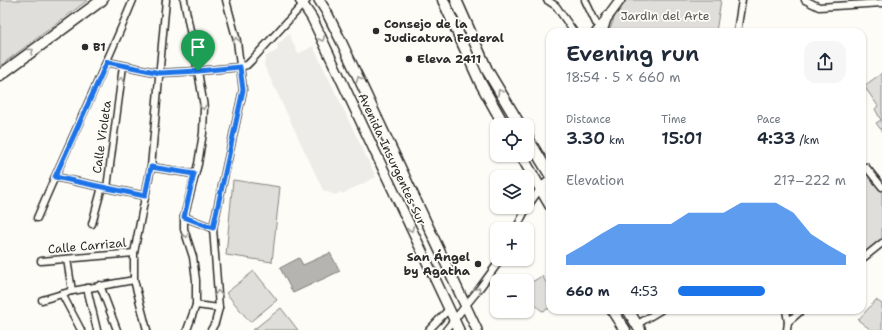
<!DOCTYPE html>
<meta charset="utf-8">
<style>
body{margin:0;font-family:"Shantell Sans",sans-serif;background:#f6f6f7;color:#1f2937;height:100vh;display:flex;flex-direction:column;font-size:15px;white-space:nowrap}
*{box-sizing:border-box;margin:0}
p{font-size:13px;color:#747a83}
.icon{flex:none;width:22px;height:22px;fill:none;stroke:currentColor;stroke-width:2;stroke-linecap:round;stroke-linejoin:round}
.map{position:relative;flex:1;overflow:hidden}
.sheet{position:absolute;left:546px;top:28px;width:320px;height:286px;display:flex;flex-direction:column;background:#fff;border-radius:12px;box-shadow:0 1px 3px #0004}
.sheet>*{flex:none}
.tools{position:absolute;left:490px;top:118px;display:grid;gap:8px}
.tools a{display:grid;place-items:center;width:44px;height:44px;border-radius:8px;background:#fff;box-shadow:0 1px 3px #0004;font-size:20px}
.pin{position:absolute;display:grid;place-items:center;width:34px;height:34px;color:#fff;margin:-41px -17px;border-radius:50% 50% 50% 0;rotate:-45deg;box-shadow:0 0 4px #0007}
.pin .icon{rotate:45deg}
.round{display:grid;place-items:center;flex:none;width:42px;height:42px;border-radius:12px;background:#f6f6f7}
.head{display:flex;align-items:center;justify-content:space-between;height:68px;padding:0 20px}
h1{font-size:22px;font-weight:600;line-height:30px}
.stats{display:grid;grid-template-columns:repeat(3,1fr);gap:6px;height:68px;padding:4px 20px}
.stats div{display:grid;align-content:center}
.stats b{font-size:17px;font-weight:600}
.stats small{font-size:11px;font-weight:400}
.stats p{font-size:11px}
.chart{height:112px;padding:8px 20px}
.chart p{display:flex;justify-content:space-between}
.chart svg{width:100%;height:72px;margin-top:4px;fill:#1a73e8;opacity:.7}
ul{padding:0 20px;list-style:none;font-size:13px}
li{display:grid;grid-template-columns:64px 48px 1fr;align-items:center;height:30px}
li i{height:10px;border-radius:5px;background:#1a73e8}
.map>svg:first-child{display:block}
.built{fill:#edece8}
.green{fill:#dfdeda;stroke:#858482}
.water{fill:#b5b4b1;stroke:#7e7d7b}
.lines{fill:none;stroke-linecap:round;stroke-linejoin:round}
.street-casing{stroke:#2b2b2b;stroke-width:9}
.secondary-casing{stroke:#2b2b2b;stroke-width:12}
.primary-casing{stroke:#2b2b2b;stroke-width:13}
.street{stroke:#fdfcf7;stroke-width:6}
.secondary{stroke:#fdfcf7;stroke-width:9}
.primary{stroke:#fdfcf7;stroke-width:10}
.oneway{stroke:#9e9e9b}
.route-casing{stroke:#fff;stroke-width:8}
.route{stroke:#1a73e8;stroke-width:5}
.poi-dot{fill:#2b2b2b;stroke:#fdfcf7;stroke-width:1.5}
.labels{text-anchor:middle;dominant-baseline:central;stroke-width:3.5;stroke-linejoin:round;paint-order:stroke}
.park-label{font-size:12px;fill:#585857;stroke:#fdfcf7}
.poi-label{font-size:12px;font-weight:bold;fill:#2b2b2b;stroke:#fdfcf7;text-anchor:start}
.street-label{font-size:12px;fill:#2b2b2b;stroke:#fdfcf7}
</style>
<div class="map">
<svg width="882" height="330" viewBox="0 0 882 330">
<rect width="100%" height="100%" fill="#fdfcf7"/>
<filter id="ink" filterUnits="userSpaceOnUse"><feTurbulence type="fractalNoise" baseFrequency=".025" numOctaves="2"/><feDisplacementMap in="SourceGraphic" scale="8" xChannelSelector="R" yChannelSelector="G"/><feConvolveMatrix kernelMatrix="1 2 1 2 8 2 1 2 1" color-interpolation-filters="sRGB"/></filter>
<g filter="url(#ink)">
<path class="built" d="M289,34L298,54L313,46L376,177L342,194L341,192L335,195L323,190L264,65L266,56L278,50L277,45Z"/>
<g class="green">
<path d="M0,0H88L0,66Z"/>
<path d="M624,0H721L716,32H609L617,10Z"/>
<path d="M882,73V131L876,123L881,120L875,109L878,106L864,86Z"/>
<path d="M866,171L882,191V239L862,256V174Z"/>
<path d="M233,180L280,187L272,262L226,255Z"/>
<path d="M254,271L277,300L250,322L226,293Z"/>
<path d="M542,276L550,288V308L543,311C536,309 527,293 527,285Z"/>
<path d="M876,300L882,304V330H871L858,320Z"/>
<path d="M281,308L298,330H253Z"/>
</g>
<path class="water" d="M330,253L340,271L293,293L280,268L299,258L303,265Z"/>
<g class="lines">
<g class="street-casing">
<g id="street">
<path d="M184,0L198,71L204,107L203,133L198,164L184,217V229L193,257L196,280V305L187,330"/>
<path d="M547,0L556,6L574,32"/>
<path d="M585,0L596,23"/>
<path d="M805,0L819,7L882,3"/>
<path d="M595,32L603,22"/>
<path d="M737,32L742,0"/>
<path d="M107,62L160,73L198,71L240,67L247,65L251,61L307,0"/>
<path d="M151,167L194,174"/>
<path d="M862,170L866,167L882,187"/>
<path d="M55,177L145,196"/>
<path d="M107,188L123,66"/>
<path d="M527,207L540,189"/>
<path d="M184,217L213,228"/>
<path d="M37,218C68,145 103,73 133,0"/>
<path d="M92,224L102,187"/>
<path d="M516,229L527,207"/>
<path d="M67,259L72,291"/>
<path d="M862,259L882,243"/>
<path d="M41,261L134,253"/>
<path d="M100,285L117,330"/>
<path d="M87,288L97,330"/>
<path d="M62,294L81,330"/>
<path d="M42,300L72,291L134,280"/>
<path d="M196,305L219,308"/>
<path d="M786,310L788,322L787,330"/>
<path d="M788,322L802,310"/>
<path d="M636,325L661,310"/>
<path d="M147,330L134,280V253L151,167L166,0"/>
<path d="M211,330L215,323L219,308L213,228L243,90L237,41L226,0"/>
<path d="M429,330L449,309"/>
<path d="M446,330L479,289L501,259"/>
</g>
</g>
<g class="secondary-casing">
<g id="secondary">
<path d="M300,0L312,18L459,330"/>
<path d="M319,0L326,11L341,41L477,330"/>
<path d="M602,32L606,19L620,0"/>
<path d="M540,189L550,181"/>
</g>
</g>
<g class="primary-casing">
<g id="primary">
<path d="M443,0L480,82L504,125"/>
<path d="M456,0L487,70L520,125"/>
<path d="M0,75L102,0"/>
<path d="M527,137L550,175"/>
<path d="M521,155L550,205"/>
<path d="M612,310L625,330"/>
<path d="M628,310L640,330"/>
</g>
</g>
<use href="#street" class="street"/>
<use href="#secondary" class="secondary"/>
<use href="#primary" class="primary"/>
</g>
<defs><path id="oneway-chevron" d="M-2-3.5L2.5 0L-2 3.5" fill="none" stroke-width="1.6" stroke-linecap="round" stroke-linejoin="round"/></defs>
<g class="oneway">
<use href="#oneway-chevron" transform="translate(322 39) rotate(65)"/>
<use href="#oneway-chevron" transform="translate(236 40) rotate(-102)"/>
<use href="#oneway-chevron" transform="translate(31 51) rotate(-36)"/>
<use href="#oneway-chevron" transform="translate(359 79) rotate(-115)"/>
<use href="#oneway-chevron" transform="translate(121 80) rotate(-82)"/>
<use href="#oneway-chevron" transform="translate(500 92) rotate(-121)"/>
<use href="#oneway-chevron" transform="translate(203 107) rotate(87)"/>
<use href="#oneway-chevron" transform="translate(411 229) rotate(65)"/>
<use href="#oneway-chevron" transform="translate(186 235) rotate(73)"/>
<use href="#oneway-chevron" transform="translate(478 290) rotate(-52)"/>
<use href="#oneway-chevron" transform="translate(218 293) rotate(-94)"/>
</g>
</g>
<g class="lines" filter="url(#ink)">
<g class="route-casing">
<path id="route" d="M107,62L160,73L198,71L240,67L243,90L213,228L184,217L194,174L151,167L145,196L55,177Z"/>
</g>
<use href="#route" class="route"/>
</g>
<g class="poi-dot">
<circle cx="376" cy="31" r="4"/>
<circle cx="85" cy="47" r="4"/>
<circle cx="409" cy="59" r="4"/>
<circle cx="478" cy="264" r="4"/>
</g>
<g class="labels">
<g class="park-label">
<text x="665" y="16">Jardin del Arte</text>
</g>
<g class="poi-label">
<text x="384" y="24">Consejo de la<tspan x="384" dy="14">Judicatura Federal</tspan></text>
<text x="93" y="47">B1</text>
<text x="417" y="59">Eleva 2411</text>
<text x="470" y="257" text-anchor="end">San Ángel<tspan x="470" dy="14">by Agatha</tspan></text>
</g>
<g class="street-label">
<text transform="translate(102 137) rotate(-82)">Calle Violeta</text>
<text transform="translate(392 159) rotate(65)">Avenida Insurgentes Sur</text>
<text transform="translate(87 246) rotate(-5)">Calle Carrizal</text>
</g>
</g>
</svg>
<div class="tools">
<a><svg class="icon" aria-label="locate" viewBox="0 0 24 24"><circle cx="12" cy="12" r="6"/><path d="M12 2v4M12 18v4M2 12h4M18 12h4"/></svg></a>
<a><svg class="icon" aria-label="layers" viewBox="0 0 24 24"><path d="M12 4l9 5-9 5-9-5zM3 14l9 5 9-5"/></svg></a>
<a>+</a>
<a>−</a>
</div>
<div class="pin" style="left:198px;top:71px;background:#1e9e55"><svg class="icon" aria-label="arrive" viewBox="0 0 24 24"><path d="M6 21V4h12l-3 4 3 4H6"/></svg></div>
<section class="sheet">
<div class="head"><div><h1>Evening run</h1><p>18:54 · 5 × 660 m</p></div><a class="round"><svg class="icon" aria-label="share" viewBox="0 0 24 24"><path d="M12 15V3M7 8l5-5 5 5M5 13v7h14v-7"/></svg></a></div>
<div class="stats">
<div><p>Distance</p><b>3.30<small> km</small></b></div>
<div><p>Time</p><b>15:01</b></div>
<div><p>Pace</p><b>4:33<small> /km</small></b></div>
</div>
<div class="chart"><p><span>Elevation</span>217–222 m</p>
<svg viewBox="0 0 160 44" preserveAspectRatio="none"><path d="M0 44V38L10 32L20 25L30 19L40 19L50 19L60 19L70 12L80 12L90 12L100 6L110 6L120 6L130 12L140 25L150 32L160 38V44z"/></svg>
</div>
<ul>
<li><b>660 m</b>4:53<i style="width:52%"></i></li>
</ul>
</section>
</div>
